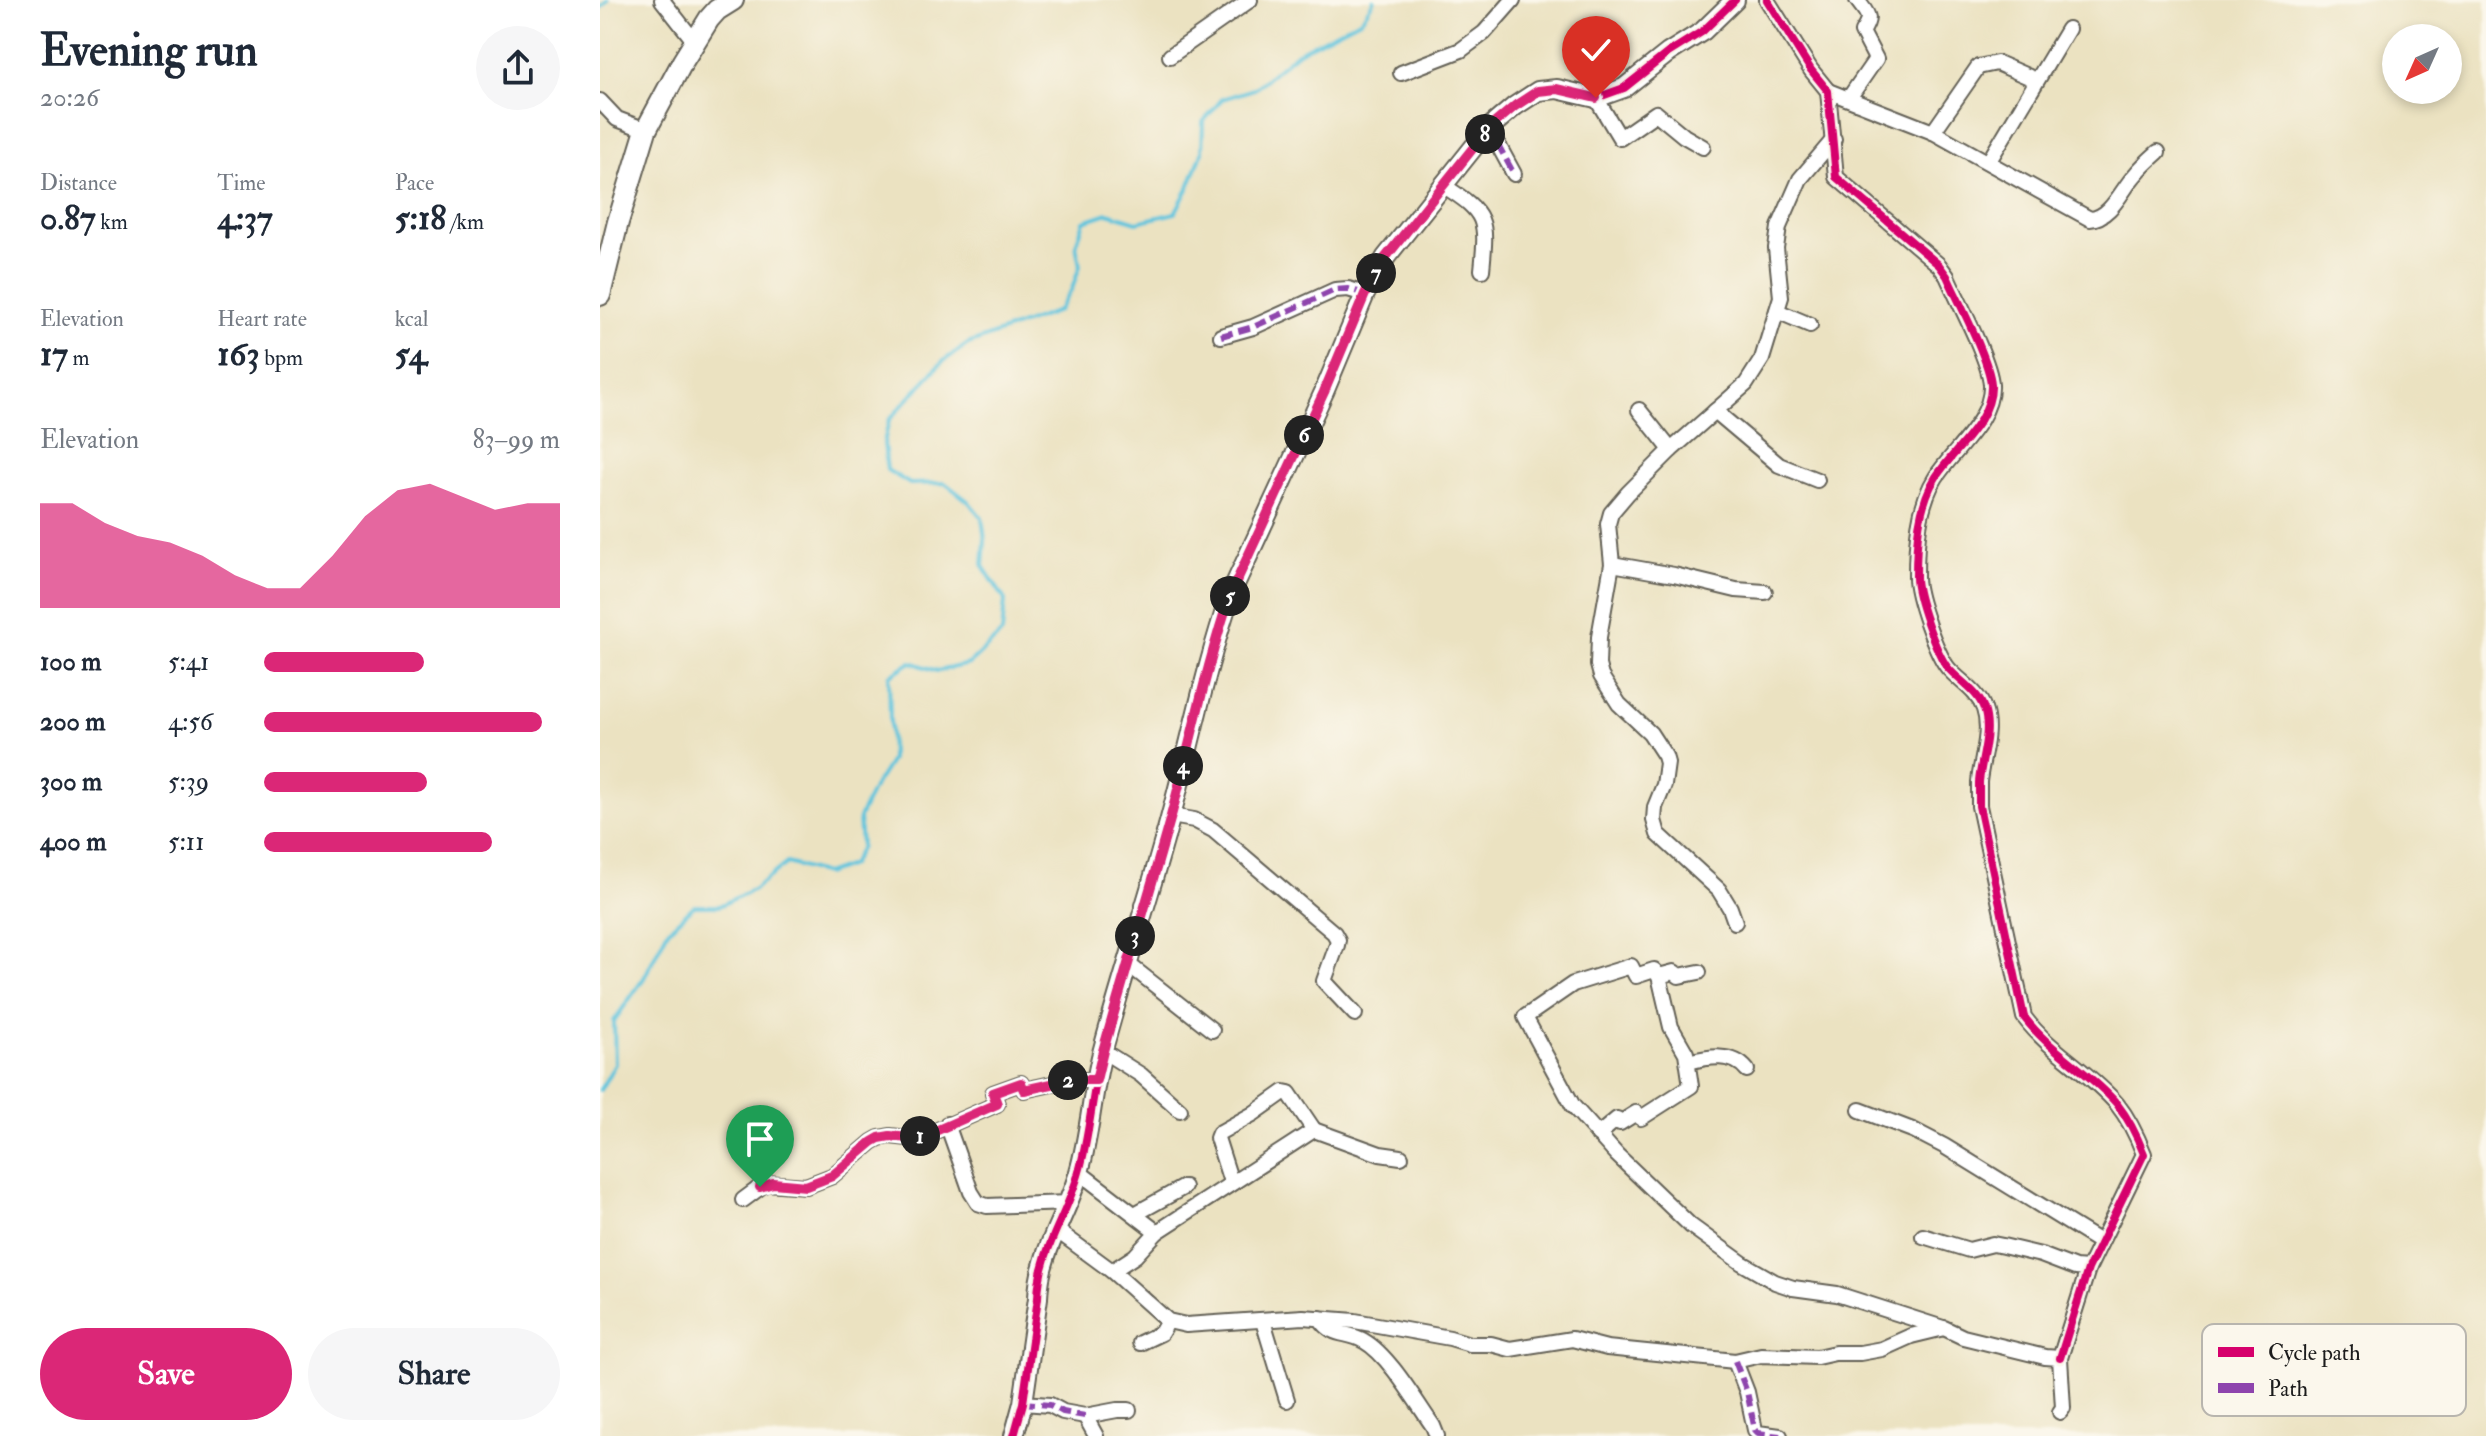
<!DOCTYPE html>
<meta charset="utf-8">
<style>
body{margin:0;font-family:"IM FELL Double Pica",serif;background:#f6f6f7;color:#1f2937;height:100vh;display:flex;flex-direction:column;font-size:30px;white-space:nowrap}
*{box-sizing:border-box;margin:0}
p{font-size:26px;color:#747a83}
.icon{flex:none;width:44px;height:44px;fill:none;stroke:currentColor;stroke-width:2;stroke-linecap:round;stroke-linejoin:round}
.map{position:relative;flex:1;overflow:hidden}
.sheet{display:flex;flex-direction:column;background:#fff;width:600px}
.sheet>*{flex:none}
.needle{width:52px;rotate:225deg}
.fabs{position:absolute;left:1782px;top:24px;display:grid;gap:16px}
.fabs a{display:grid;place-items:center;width:80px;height:80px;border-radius:50%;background:#fff;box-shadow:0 4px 12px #0003;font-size:40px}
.pin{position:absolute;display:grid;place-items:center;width:68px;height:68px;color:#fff;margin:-82px -34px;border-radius:50% 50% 50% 0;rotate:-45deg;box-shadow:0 0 8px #0007}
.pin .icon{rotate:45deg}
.km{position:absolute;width:40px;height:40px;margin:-20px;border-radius:50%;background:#222;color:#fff;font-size:22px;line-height:40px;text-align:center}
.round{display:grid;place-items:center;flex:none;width:84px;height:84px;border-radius:42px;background:#f6f6f7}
.overview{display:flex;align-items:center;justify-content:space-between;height:136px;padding:0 40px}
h1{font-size:44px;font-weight:800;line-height:60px}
.metrics{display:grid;grid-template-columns:repeat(3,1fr);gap:12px;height:136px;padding:8px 40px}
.metrics div{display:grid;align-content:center}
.metrics b{font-size:34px;font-weight:800}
.metrics small{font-size:22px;font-weight:400}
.metrics p{font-size:22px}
.chart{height:224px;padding:16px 40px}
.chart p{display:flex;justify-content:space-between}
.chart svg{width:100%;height:144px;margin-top:8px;fill:#db2777;opacity:.7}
.action{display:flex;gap:16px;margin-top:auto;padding:16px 40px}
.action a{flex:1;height:92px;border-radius:48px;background:#db2777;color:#fff;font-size:32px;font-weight:800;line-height:92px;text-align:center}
.action a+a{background:#f6f6f7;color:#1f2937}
ul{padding:0 40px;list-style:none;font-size:26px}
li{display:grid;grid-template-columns:128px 96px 1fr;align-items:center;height:60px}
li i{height:20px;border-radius:10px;background:#db2777}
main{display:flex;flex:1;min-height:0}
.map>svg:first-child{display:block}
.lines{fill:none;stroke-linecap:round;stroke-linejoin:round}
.stream{stroke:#5fc4dd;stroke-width:4}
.minor-casing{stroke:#646156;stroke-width:18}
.tertiary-casing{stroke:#646156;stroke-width:22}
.secondary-casing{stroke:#646156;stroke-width:24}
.minor{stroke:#fff;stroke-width:14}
.tertiary{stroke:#fff;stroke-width:18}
.secondary{stroke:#fff;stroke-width:20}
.quiet{stroke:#8e44ad;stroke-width:6;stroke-dasharray:12 6;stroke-linecap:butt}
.cycleway-casing{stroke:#fbf7ec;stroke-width:13}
.cycleway{stroke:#d6006c;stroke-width:8}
.route-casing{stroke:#fff;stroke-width:16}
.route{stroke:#db2777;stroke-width:10}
.key{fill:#fbf7ec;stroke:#b8b5ae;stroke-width:2}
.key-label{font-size:22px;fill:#1c1c1c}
</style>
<main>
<section class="sheet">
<div class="overview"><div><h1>Evening run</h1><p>20:26</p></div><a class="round"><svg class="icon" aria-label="share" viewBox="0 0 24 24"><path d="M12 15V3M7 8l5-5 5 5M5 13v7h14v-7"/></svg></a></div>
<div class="metrics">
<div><p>Distance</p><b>0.87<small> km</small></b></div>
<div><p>Time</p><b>4:37</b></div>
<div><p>Pace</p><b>5:18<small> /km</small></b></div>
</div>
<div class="metrics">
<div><p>Elevation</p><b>17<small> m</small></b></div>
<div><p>Heart rate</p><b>163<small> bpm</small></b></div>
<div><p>kcal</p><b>54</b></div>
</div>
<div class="chart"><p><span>Elevation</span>83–99 m</p>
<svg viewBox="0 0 160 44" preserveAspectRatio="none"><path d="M0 44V12L10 12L20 18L30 22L40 24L50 28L60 34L70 38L80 38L90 28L100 16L110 8L120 6L130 10L140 14L150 12L160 12V44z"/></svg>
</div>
<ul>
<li><b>100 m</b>5:41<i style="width:54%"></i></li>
<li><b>200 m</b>4:56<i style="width:94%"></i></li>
<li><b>300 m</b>5:39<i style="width:55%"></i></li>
<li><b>400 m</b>5:11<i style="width:77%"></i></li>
</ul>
<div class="action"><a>Save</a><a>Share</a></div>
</section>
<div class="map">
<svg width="1886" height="1436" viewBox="0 0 1886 1436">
<rect width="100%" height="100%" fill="#fbf7ec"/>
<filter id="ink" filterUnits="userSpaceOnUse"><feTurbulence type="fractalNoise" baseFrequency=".0125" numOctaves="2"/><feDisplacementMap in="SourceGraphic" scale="16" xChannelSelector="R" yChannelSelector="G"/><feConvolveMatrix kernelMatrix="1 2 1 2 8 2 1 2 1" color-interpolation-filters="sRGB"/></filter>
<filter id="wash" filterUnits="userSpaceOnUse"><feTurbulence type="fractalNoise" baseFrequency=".006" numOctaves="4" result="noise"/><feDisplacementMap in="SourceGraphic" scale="32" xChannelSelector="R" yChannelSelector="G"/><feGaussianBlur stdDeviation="1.8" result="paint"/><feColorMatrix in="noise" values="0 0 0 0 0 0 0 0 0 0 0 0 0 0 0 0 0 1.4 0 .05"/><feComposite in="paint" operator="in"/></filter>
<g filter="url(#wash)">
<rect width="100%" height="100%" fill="#ebe2c1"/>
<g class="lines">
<g class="stream">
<path d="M0,9L8,0"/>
<path d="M0,1090L15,1064L14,1021L44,978L68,930L94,906H119L154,889L187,863L225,874L251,865L261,847L259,818L272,790L291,760L289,676L311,662L337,671L369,664L402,633L405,600L383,566L385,540L382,518L368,501L345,483L310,484L287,470L284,443L289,420L342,362L368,344L458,311L472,289L480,266L476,245L484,221L508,213L537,222L575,213L589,187L602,153L603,122L622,99L654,89L698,52L762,19L774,0"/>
</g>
</g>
</g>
<g filter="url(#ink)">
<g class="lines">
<g class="minor-casing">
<g id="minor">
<path d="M62,0L95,42"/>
<path d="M1167,0L1211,70L1228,91L1236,177L1339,265L1347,276C1358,301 1389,359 1391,384C1393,420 1354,449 1336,477C1318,505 1316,544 1316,577C1316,596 1336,653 1348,668C1360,682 1378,691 1384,709C1392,732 1381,759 1379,782C1379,790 1379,798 1379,806L1424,1017C1450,1052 1489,1071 1517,1104C1529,1119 1537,1136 1544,1154L1488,1269L1460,1358"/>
<path d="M570,56L650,0"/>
<path d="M801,73L861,50L884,33L913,0"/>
<path d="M1228,91L1333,132L1490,219C1511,218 1522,189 1535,175C1542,166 1550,159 1558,152"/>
<path d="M996,98L1020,138L1056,113L1084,136L1103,147"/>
<path d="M1249,98L1276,59L1262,32C1273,16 1267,14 1257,0"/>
<path d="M0,101L17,119L46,130"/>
<path d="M889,128L914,174"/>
<path d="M1333,132L1378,67L1397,63L1436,80"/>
<path d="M1389,161L1468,29"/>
<path d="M844,186C887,213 887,220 882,270"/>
<path d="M1177,311L1210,325"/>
<path d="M621,336L653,327L735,290L748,289L765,294"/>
<path d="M1039,410L1071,450"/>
<path d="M1115,411L1179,465L1217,480"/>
<path d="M1012,564L1074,575L1136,590L1165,592"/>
<path d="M571,816L594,820L613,830L734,933L738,940L737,945L724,981L755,1014"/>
<path d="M1135,922L1130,908L1119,890L1058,834L1054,820L1055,807L1064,785L1067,763L1065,756L1050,733L1019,704L1001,676L998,665L999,637L1012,564L1008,524L1011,513L1028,493L1071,450L1146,384L1162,359L1181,297L1176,248L1179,227L1200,179L1234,139"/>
<path d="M528,964L612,1030"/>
<path d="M1099,972L1079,976L1074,972L1059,976L1054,970L1036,976L1031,966L973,984L925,1017L973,1106L1017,1155L1091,1226L1142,1263L1175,1282L1193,1288L1237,1294L1343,1328"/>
<path d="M503,1051L541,1075L580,1110"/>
<path d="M1088,1062C1108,1057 1133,1052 1147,1070"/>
<path d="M1260,1110L1315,1131L1344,1146L1500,1242"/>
<path d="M347,1124L371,1192L378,1203L387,1206L468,1203"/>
<path d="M714,1130L780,1154L801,1157"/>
<path d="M998,1135L1017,1119L1020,1123L1036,1113L1041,1118L1091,1086L1086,1053L1071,1027L1059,976"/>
<path d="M479,1172L557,1232L714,1130L689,1093L684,1092L653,1114L619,1133L617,1138L631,1182"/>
<path d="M143,1200L166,1183L206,1186L232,1176L272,1142L279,1138L290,1136L308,1138L324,1136L397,1104L393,1093L421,1083L424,1090L470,1080H496"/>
<path d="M535,1214L584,1187"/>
<path d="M455,1229L512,1271L568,1321L586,1325L703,1317L755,1321L850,1338L870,1344H891L910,1349L972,1339L1007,1348L1135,1361L1161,1355L1217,1357L1235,1353H1260L1282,1349L1311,1336L1344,1328L1363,1337L1445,1357L1460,1358L1463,1408L1460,1412"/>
<path d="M1323,1236L1369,1250L1393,1244L1403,1246L1441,1255L1475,1268L1488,1269"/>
<path d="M512,1271L535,1256L557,1232"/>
<path d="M720,1318C734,1339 746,1330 764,1341C789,1355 816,1402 833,1426L837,1436"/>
<path d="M663,1321L687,1400"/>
<path d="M540,1343L561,1333L568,1321"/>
<path d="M1135,1361L1147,1392L1155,1430L1158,1433L1180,1436"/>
<path d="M423,1403L450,1405L463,1412L485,1416L517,1410H529"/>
<path d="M485,1416L496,1436"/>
</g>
</g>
<g class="tertiary-casing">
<path id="tertiary" d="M414,1436L423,1403L438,1298C439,1251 467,1216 479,1172C490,1134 492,1092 502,1053C523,973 550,895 571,815C591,741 606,665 631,593L724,392L765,294L786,257L889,128L915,106L938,91L957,89L996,98L1024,88L1068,53L1103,31L1135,0"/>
</g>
<g class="secondary-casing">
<path id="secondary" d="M0,295L18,222L46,130L83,61L109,19L117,10L133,0"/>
</g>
<use href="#minor" class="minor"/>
<use href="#tertiary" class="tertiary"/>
<use href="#secondary" class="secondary"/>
<g class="quiet">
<path d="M889,128L914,174"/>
<path d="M621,336L653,327L735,290L748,289L765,294"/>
<path d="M1135,1361L1147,1392L1155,1430L1158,1433L1180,1436"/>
<path d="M423,1403L450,1405L463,1412L485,1416"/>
</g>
<g class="cycleway-casing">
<g id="cycleway">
<path d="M1167,0L1211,70L1228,91L1236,177L1339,265L1347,276C1358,301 1389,359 1391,384C1393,420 1354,449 1336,477C1318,505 1316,544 1316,577C1316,596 1336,653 1348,668C1360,682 1378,691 1384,709C1392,732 1381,759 1379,782C1379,790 1379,798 1379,806L1424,1017C1450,1052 1489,1071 1517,1104C1529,1119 1537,1136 1544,1154L1488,1269L1460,1358"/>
<path d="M414,1436L423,1403L438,1298C439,1251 467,1216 479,1172C490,1134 492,1092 502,1053C523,973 550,895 571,815C591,741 606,665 631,593L724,392L765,294L786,257L889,128L915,106L938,91L957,89L996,98L1024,88L1068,53L1103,31L1135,0"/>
</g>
</g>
<use href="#cycleway" class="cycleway"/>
</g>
</g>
<g class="lines" filter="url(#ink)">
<g class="route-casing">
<path id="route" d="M160,1187L173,1183L206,1186L232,1176L272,1142L279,1138L290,1136L308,1138L324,1136L397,1104L393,1093L421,1083L424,1090L470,1080H496L503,1051C525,972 549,895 571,816C591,742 606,666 631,593L724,392L765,294L786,257L889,128L915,106L938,91L957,89L996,98"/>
</g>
<use href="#route" class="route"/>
</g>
<rect x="1602" y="1324" width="264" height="92" rx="12" class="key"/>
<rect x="1618" y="1347" width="36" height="10" fill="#d6006c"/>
<rect x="1618" y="1383" width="36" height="10" fill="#8e44ad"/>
<g class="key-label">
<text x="1668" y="1360">Cycle path</text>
<text x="1668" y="1396">Path</text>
</g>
</svg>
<div class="fabs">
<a><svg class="needle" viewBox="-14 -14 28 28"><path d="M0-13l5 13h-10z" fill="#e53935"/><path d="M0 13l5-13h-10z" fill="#747a83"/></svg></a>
</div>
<div class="pin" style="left:160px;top:1187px;background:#1e9e55"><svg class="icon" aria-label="arrive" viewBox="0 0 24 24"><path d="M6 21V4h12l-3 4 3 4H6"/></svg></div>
<div class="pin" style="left:996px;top:98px;background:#d93025"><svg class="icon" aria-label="check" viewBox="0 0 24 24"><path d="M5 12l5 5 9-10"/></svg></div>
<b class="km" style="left:320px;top:1136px">1</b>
<b class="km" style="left:468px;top:1080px">2</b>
<b class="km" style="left:535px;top:936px">3</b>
<b class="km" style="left:583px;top:766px">4</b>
<b class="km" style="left:630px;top:596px">5</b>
<b class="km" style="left:704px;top:435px">6</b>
<b class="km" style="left:776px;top:273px">7</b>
<b class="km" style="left:885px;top:134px">8</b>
</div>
</main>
